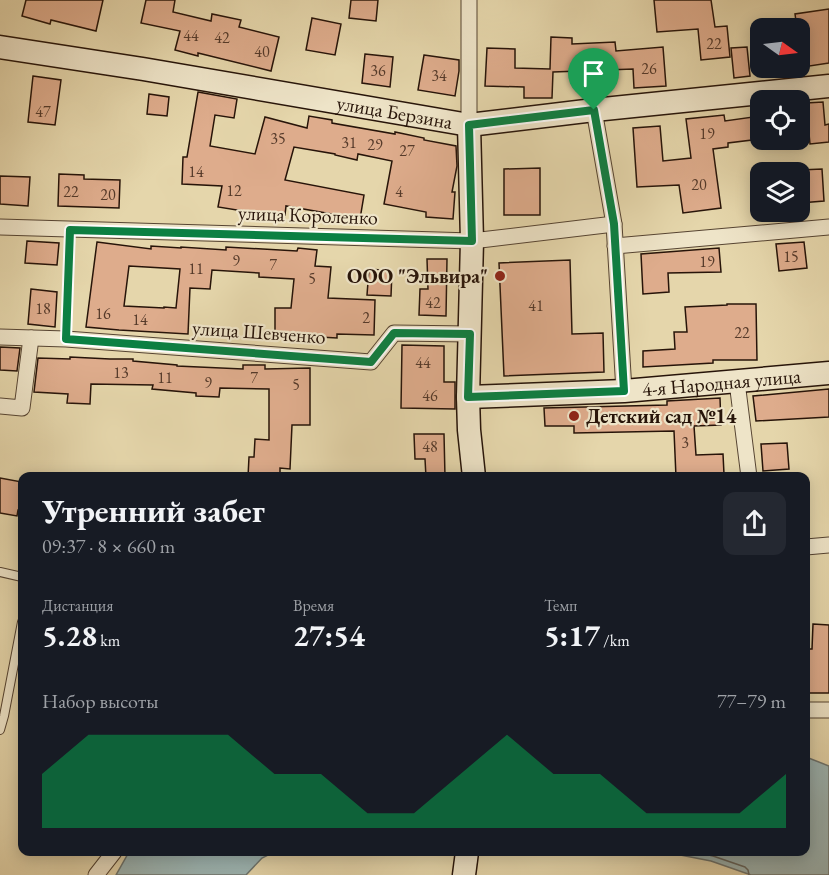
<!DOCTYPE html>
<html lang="ru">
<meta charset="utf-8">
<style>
body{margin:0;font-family:"EB Garamond",serif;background:#242831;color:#f1f3f6;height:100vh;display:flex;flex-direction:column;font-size:22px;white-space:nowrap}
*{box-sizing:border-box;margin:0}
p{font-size:20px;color:#9ea1a6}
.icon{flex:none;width:33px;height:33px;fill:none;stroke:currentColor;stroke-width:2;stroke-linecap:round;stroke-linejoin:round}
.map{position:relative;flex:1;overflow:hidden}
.details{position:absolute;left:18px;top:472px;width:792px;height:384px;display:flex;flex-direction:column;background:#171b24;border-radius:12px;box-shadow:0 3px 15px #0003}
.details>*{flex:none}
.needle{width:39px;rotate:104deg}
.tools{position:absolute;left:750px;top:18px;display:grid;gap:12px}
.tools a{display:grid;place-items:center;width:60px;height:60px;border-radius:12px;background:#171b24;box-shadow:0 3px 15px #0003;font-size:30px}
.pin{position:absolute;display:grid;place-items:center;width:51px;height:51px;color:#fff;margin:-62px -26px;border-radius:50% 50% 50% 0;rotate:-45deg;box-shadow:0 0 6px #0007}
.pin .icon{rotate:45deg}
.round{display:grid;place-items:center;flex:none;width:63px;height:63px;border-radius:12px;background:#242831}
.summary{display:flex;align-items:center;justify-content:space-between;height:102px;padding:0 24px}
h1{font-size:33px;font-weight:700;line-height:45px}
.figures{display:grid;grid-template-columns:repeat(3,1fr);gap:9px;height:102px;padding:6px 24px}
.figures div{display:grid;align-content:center}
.figures b{font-size:30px;font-weight:700}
.figures small{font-size:16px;font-weight:400}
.figures p{font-size:16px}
.chart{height:168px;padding:12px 24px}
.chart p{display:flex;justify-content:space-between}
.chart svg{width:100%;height:108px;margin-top:6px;fill:#0b8043;opacity:.7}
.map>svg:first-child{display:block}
.water{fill:#9cb6b5;stroke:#6d7570;stroke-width:1.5}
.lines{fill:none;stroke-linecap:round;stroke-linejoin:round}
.shore{stroke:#62655f;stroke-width:1.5}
.building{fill:#deac8c;stroke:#271409;stroke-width:1.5;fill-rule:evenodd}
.lane-casing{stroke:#564432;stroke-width:10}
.street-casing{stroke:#564432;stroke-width:17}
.secondary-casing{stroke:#271409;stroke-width:25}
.lane{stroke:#eee4c8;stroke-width:8}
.street{stroke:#eee4c8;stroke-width:15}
.secondary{stroke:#eee4c8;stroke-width:22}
.route-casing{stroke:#fff;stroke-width:12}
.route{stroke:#0b8043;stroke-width:8}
.poi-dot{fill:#8f2418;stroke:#eee4c8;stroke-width:2}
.labels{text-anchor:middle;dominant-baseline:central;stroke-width:4.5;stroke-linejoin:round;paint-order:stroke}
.number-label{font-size:16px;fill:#553a2a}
.street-label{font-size:20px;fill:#271409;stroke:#eee4c8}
.poi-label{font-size:20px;font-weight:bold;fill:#271409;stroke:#eee4c8;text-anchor:end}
</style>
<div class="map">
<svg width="829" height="875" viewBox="0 0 829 875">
<rect width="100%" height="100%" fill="#e5d6ab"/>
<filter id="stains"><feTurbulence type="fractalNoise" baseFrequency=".00333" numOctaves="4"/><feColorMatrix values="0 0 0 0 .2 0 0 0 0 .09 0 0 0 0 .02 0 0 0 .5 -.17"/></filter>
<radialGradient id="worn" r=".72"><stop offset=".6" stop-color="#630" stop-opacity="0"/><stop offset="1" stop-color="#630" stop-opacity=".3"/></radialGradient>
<g class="water">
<path d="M806,757L829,766V875H751L711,861L665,852H806Z"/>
<path d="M129,852H274L262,858L246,875H116Z"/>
</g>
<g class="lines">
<path class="shore" d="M695,852L713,856L745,867L748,870L749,875"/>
</g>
<g class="building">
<path d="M26,0H103L96,31L51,20L50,24L22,16Z"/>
<path d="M146,0H175L173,12L211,21L212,14L241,20L239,27L279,37L271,71L198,53V56L175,50L180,31L141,23Z"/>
<path d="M351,0H378L376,21L349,18Z"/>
<path d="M654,0H711L715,27L727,26L730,57L701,60L698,29L657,32Z"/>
<path d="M829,9V63L803,67L800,45V28H797L795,14Z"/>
<path d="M312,18L341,24L335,55L306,50Z"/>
<path d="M551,37L572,38V44L615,42L616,51L663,47L666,86L634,88L633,69L553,72L552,98H524V87L485,86L487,48L515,49V68L550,69Z"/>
<path d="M747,47L750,76L734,78L731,48Z"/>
<path d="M365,54L393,57L390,87L362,83Z"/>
<path d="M424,55L459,60V71L455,96L418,90Z"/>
<path d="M33,76L61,80L55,125L28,122Z"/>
<path d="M198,92L237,99L234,118L215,115L210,146L255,154L265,117L307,128L309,116L332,120V123L395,134V132L424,138V140L456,146L457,166L452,192H455L453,219L426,217V212L384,204L392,161L358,154L357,160L335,155V154L294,147L285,180L364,195L360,219L286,206L285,215L243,211L218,207L222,186L182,184L183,157H187Z"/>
<path d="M149,94L169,97L167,116L147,114Z"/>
<path d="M823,102L825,125L829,124V142L810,144L806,103Z"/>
<path d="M724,115L725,121L760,116V139L728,143V147L713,149L721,208L683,213L679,185L637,187L633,128L660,126L663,161L691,158L686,119Z"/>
<path d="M540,168V215H504V169Z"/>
<path d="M822,169L824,201L800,203V170Z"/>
<path d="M59,174L84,175V179L120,180L119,208L58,206Z"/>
<path d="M0,176L30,177L28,206L0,204Z"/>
<path d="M27,241L59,243L57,265L25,263Z"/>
<path d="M97,242L151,249V246L181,248V247L226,250V247L297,251L298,248L317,250L315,266L331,267L328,298L375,300L374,335L337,334V338L320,337V335L275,334V308H291L294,279L259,277V273L212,270L210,289L190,288L188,334L119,330L86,327ZM129,266L180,269L176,308L164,307V308L124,306Z"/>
<path d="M804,242L807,268L779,271L776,244Z"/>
<path d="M719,248L721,272L668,273L669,292L643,294L641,254Z"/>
<path d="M427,259H447L446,316L419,315L420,289H428Z"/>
<path d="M570,260L572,334L603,333L604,372L504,376L499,263Z"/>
<path d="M369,269L392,271L391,296L367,295Z"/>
<path d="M31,289L57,292L55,327L28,324Z"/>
<path d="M727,304H756L757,360H713V363L643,367V351L675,349L674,332H687L685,307L727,305Z"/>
<path d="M402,345L444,346V382H455V409L401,408Z"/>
<path d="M0,347L20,348L17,371L0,370Z"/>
<path d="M70,357L110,359H133V361L177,365V366L243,369V365H265V369L310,368V425H292L290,469L280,468V477H248L249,457H254L255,439L269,440V389L220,388L219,397L196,396V393L152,389L153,385L91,384L90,404L67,403L68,394L34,392L38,358L70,359Z"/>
<path d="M829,389V417L756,421L753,396Z"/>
<path d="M720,398L721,425L694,426L696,455L723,454L724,474L676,477L674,431L574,433V426H545L544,408L667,405V401Z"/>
<path d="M414,434H444L445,477H426L425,459H415Z"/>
<path d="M787,443L789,469L763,471L761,444Z"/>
<path d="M0,478L22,482L21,496H22V510H18L17,516L0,513Z"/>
<path d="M813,624L829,625V693H806V649H812Z"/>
</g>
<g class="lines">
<g class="lane-casing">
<g id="lane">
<path d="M66,339L70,230"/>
<path d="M0,572L22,577"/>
<path d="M0,730L4,716L22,622"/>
</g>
</g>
<g class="street-casing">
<g id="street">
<path d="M594,110L614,224L624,391"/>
<path d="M469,125V0"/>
<path d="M0,227L472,241L614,224"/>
<path d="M615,246L829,227"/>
<path d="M0,337L66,339L371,362L394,333L470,334"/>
<path d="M737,382L749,477"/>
<path d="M0,406L22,408L31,338"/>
<path d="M806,547L829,545"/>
<path d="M806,710H829"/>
<path d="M96,875L114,852"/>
</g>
</g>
<g class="secondary-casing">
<g id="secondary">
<path id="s1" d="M0,47L143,69L469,125L594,110L829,86"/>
<path d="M469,125L472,241L468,397L469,430L474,477"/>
<path id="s2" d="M468,397L624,391L829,373"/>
<path d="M464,875L467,852"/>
</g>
</g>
<use href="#lane" class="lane"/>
<use href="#street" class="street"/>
<use href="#secondary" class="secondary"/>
</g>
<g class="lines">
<g class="route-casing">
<path id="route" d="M594,110L614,224L624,391L468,397L470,334L394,333L371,362L66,339L70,230L472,241L469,125Z"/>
</g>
<use href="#route" class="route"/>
</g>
<g class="poi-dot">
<circle cx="500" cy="276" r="6"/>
<circle cx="574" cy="416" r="6"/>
</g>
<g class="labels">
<g class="number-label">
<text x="191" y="35">44</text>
<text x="222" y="37">42</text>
<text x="714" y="43">22</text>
<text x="262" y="51">40</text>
<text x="649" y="68">26</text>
<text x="378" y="70">36</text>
<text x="439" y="75">34</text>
<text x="43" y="111">47</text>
<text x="707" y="133">19</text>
<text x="278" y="138">35</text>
<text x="349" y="142">31</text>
<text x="375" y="144">29</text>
<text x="407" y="150">27</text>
<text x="196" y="171">14</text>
<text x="699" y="184">20</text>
<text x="234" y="190">12</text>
<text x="71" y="191">22</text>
<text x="399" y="191">4</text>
<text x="108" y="194">20</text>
<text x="791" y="256">15</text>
<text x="236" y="260">9</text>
<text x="707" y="261">19</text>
<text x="273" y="264">7</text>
<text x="196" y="268">11</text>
<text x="312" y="278">5</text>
<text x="433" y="302">42</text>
<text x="536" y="305">41</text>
<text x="43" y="308">18</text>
<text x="103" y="313">16</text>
<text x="366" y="317">2</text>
<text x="140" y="319">14</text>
<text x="742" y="332">22</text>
<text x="423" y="362">44</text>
<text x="121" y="372">13</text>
<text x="165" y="377">11</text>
<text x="254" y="377">7</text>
<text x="208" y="382">9</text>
<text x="296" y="384">5</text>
<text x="430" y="395">46</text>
<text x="685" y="442">3</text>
<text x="430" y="446">48</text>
</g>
<g class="street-label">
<text stroke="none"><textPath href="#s1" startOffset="400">улица Берзина</textPath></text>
<text transform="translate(308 215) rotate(2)">улица Короленко</text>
<text transform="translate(259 332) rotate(4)">улица Шевченко</text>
<text stroke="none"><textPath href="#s2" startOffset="254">4-я Народная улица</textPath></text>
</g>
<g class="poi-label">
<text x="488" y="276">ООО "Эльвира"</text>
<text x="586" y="416" text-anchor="start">Детский сад №14</text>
</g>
</g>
<rect width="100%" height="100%" filter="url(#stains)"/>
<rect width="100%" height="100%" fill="url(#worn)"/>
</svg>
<div class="tools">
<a><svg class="needle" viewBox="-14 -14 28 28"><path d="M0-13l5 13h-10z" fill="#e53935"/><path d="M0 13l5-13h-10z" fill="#9ea1a6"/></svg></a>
<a><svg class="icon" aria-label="locate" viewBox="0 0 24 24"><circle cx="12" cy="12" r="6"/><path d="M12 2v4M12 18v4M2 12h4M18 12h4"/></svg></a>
<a><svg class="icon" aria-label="layers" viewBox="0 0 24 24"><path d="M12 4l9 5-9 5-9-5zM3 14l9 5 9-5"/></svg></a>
</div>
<div class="pin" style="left:594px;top:110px;background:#1e9e55"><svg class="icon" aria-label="arrive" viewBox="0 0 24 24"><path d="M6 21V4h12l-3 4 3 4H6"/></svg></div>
<section class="details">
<div class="summary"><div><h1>Утренний забег</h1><p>09:37 · 8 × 660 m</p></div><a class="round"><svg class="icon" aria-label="share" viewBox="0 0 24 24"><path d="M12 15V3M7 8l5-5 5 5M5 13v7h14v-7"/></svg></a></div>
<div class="figures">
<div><p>Дистанция</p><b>5.28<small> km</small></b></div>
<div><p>Время</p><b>27:54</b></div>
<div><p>Темп</p><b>5:17<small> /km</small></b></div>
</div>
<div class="chart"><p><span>Набор высоты</span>77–79 m</p>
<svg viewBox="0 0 160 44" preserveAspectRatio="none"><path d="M0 44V22L10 6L20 6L30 6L40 6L50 22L60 22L70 38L80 38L90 22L100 6L110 22L120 22L130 38L140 38L150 38L160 22V44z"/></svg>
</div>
</section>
</div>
